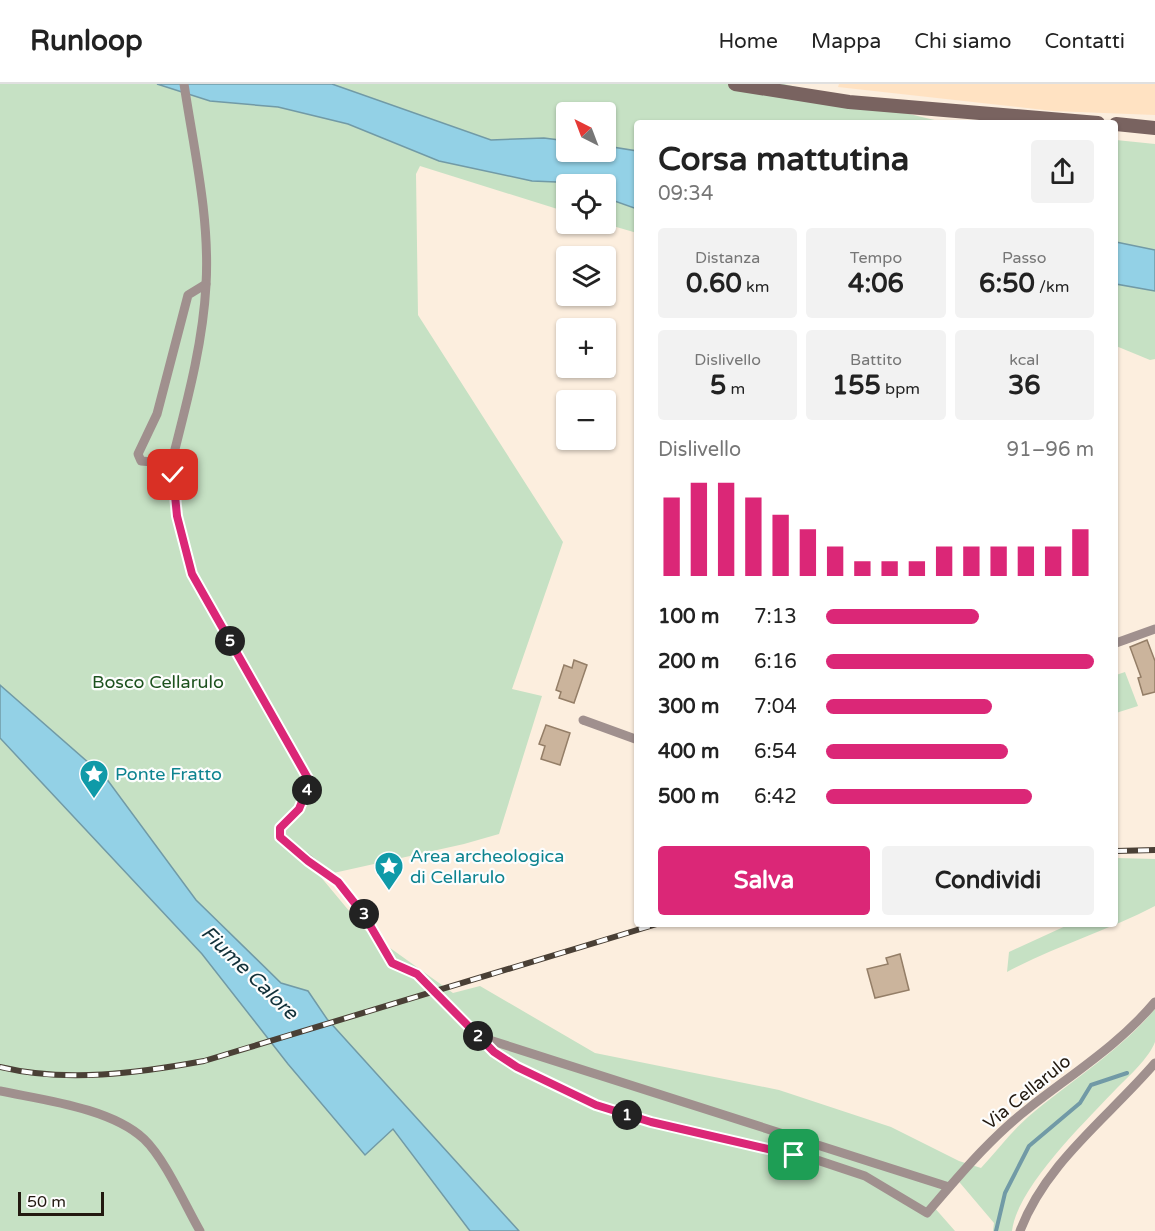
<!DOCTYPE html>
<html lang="it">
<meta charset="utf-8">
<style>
body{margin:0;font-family:"Varela Round",sans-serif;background:#f2f2f2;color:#222;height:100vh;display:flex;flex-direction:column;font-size:22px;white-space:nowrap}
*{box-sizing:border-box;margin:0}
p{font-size:20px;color:#767676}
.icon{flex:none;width:33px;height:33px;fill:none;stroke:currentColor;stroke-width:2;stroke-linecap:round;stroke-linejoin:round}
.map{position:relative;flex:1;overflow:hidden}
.panel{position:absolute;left:634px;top:36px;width:484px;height:807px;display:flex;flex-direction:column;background:#fff;border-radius:6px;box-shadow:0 2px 4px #0004}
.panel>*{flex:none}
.needle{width:39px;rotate:318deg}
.controls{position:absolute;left:556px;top:18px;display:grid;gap:12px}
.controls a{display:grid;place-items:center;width:60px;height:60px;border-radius:6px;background:#fff;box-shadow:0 2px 4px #0004;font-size:30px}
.scale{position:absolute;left:18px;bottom:15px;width:86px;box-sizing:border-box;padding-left:6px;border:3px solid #221910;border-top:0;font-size:16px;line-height:21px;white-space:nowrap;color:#221910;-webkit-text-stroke:4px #fdfdfd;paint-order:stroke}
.pin{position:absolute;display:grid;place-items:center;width:51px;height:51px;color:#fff;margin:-26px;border-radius:12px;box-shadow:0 3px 9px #0006}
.km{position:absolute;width:30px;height:30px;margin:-15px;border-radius:50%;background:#222;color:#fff;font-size:16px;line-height:30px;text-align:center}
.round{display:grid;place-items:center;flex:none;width:63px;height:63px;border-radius:6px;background:#f2f2f2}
.head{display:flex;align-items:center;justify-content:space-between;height:102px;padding:0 24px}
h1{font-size:33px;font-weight:700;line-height:45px}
.stats{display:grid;grid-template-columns:repeat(3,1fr);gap:9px;height:102px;padding:6px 24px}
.stats div{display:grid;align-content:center;border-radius:6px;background:#f2f2f2;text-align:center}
.stats b{font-size:26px;font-weight:700}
.stats small{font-size:16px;font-weight:400}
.stats p{font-size:16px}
.chart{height:168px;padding:12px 24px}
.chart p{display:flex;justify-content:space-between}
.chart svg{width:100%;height:108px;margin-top:6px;stroke:#db2777;stroke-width:6}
.primary-button{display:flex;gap:12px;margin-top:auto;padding:12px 24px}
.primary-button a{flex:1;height:69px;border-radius:6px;background:#db2777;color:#fff;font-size:24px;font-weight:700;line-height:69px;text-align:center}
.primary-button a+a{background:#f2f2f2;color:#222}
ul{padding:0 24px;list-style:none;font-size:20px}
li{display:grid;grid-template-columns:96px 72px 1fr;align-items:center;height:45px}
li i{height:15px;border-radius:8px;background:#db2777}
header{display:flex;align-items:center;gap:36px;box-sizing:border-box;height:84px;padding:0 30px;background:#fff;border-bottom:2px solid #e0e0e0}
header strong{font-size:28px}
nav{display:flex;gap:33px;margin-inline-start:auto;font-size:21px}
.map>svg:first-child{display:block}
.built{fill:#ffe2c2}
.green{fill:#c6e1c4;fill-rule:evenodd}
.water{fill:#93d1e6;stroke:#719aa6;stroke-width:1.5}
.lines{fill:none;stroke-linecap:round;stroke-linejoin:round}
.stream{stroke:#719aa6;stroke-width:4}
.building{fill:#cbb49c;stroke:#947e67;stroke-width:1.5}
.street{stroke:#a0908e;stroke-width:9}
.secondary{stroke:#796360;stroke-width:14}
.rail-casing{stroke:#4a4036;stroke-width:6}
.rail{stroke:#fdfdfd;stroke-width:4;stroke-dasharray:11;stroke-linecap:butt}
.route-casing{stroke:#fff;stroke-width:12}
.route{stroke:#db2777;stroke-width:8}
.labels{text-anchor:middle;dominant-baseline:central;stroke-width:4.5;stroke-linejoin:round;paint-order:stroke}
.park-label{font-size:18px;fill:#1d521e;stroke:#fdfdfd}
.culture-label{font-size:18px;fill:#0d838f;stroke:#fdfdfd;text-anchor:start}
.street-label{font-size:18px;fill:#221910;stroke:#fdfdfd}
.water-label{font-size:20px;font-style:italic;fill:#113039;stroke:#fdfdfd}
</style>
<header>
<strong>Runloop</strong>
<nav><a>Home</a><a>Mappa</a><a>Chi siamo</a><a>Contatti</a></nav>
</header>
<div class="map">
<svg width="1155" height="1147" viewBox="0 0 1155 1147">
<rect width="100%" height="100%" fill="#fceede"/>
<path class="built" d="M839,0H1155V31L1053,27L838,3Z"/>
<g class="green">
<path d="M0,0H784L947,39H638L637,149L606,140V100H567V128L420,82L416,90L418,231L563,458L512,605L542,612L499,750L464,760L320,792L365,846L453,909L480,902L595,969L779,1006L891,1043L959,1077L981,1084C996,1068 1011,1048 1028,1033C1070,997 1119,968 1155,925C1155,935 1155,949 1155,958C1149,974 1129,992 1117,1004C1086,1037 1017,1103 1012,1147H993L994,1139L955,1093L933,1122L955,1147H0ZM567,28H606V68H567Z"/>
<path d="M1116,56L1155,60V275L1150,276L1116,262Z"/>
<path d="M1125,588L1138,622L1116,629V591Z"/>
<path d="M1116,774L1155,775V822C1107,847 1055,862 1007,888L1009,868L1070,840H1116Z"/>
</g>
<g class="water">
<path d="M157,0H332L491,56L544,54L567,57V68H606V62L637,67V125L606,114V100L532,97L439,77L348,40L278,23L210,17Z"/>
<path d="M1116,158L1155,166V207L1116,200Z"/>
<path d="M0,601L106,694L196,816L281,899L308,907L327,935L519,1147H470L393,1045L365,1071L288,980L202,870L0,654Z"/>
</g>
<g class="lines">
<path class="stream" d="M996,1147L1005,1109L1029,1062L1080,1019L1091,1001L1127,989"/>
</g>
<g class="building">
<path d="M1147,556L1155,577V608L1143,611L1138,594L1141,593L1130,563Z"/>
<path d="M574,576L587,581L574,619L559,614L561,608L556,606L564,581L572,584Z"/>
<path d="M546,641L570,649L560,681L541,675L545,662L539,660Z"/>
<path d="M900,870L909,906L875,914L867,885L888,880L886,874Z"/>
</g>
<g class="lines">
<g class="street">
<path d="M174,369C188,314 203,258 206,201C210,134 194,66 184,0"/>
<path d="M190,381L141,377L138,370L157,330L188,211L206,200"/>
<path d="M173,391L177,432L192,490L310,698L299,725L280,744V753L338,798L365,831L392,879L417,890L480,953L949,1103"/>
<path d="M1116,559L1155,545"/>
<path d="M583,636L638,656"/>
<path d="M480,953L493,968L517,983L596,1021L651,1038L820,1077L865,1092L927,1129C959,1092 990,1054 1029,1024C1072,990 1119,961 1155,918"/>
<path d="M0,1007C43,1016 111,1024 144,1055C165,1075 185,1121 200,1147"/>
<path d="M1020,1147C1046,1078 1108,1034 1155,979"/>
</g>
<g class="secondary">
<path d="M735,0L849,18L1098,39"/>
<path d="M1116,40L1155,44"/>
</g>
<g class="rail-casing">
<g id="rail">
<path d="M1116,767L1155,766"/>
<path d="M0,983C66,999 138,989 204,977L657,840"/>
</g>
</g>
<use href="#rail" class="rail"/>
</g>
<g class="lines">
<g class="route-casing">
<path id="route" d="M173,391L177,432L192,490L310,698L299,725L280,744V753L308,777L338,798L364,831L392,879L417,890L494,968L517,983L596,1021L651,1038L794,1071"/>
</g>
<use href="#route" class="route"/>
</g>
<defs>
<g id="sight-pin" transform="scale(1.5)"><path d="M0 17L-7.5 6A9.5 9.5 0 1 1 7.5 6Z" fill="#0f9aa8" stroke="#fdfdfd"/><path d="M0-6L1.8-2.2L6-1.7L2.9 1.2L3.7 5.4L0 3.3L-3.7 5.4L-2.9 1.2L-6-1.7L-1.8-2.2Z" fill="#fff"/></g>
</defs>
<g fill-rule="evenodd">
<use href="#sight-pin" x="94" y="690"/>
<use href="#sight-pin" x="389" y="782"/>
</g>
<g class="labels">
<g class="park-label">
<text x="158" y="598">Bosco Cellarulo</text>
</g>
<g class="culture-label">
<text x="115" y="690">Ponte Fratto</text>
<text x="410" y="772">Area archeologica<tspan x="410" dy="21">di Cellarulo</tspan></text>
</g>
<g class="street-label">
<text transform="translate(1027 1008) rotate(-39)">Via Cellarulo</text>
</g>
<g class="water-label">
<text transform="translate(249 889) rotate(44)">Fiume Calore</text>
</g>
</g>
</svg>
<div class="controls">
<a><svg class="needle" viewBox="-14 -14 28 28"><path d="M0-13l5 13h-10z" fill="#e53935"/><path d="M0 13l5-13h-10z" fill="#767676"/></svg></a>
<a><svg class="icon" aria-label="locate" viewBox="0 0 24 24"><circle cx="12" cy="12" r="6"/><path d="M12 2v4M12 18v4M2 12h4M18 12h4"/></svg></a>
<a><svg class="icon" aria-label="layers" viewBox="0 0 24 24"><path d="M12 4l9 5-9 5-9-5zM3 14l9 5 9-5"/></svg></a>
<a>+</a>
<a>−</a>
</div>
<div class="scale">50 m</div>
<div class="pin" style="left:794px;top:1071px;background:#1e9e55"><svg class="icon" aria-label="arrive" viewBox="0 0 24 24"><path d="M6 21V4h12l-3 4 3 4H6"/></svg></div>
<div class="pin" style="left:173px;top:391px;background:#d93025"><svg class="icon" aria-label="check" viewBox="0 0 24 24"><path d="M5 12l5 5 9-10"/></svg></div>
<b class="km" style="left:627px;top:1031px">1</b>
<b class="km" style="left:478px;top:952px">2</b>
<b class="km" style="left:364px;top:830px">3</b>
<b class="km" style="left:307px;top:706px">4</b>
<b class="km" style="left:230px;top:557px">5</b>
<section class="panel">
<div class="head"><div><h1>Corsa mattutina</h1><p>09:34</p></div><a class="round"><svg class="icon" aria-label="share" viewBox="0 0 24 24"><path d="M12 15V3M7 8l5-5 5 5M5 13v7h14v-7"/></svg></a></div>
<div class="stats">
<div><p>Distanza</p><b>0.60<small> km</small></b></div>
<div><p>Tempo</p><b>4:06</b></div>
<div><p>Passo</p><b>6:50<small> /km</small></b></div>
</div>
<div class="stats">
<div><p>Dislivello</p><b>5<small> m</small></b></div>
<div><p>Battito</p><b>155<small> bpm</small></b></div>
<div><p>kcal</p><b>36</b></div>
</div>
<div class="chart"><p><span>Dislivello</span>91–96 m</p>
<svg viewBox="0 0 160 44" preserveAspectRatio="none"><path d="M5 44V12M15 44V6M25 44V6M35 44V12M45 44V19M55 44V25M65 44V32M75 44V38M85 44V38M95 44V38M105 44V32M115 44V32M125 44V32M135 44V32M145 44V32M155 44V25"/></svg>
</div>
<ul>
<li><b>100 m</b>7:13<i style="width:57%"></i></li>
<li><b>200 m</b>6:16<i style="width:100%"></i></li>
<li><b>300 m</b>7:04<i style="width:62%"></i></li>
<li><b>400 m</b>6:54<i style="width:68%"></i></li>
<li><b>500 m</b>6:42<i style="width:77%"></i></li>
</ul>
<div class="primary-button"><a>Salva</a><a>Condividi</a></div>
</section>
</div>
